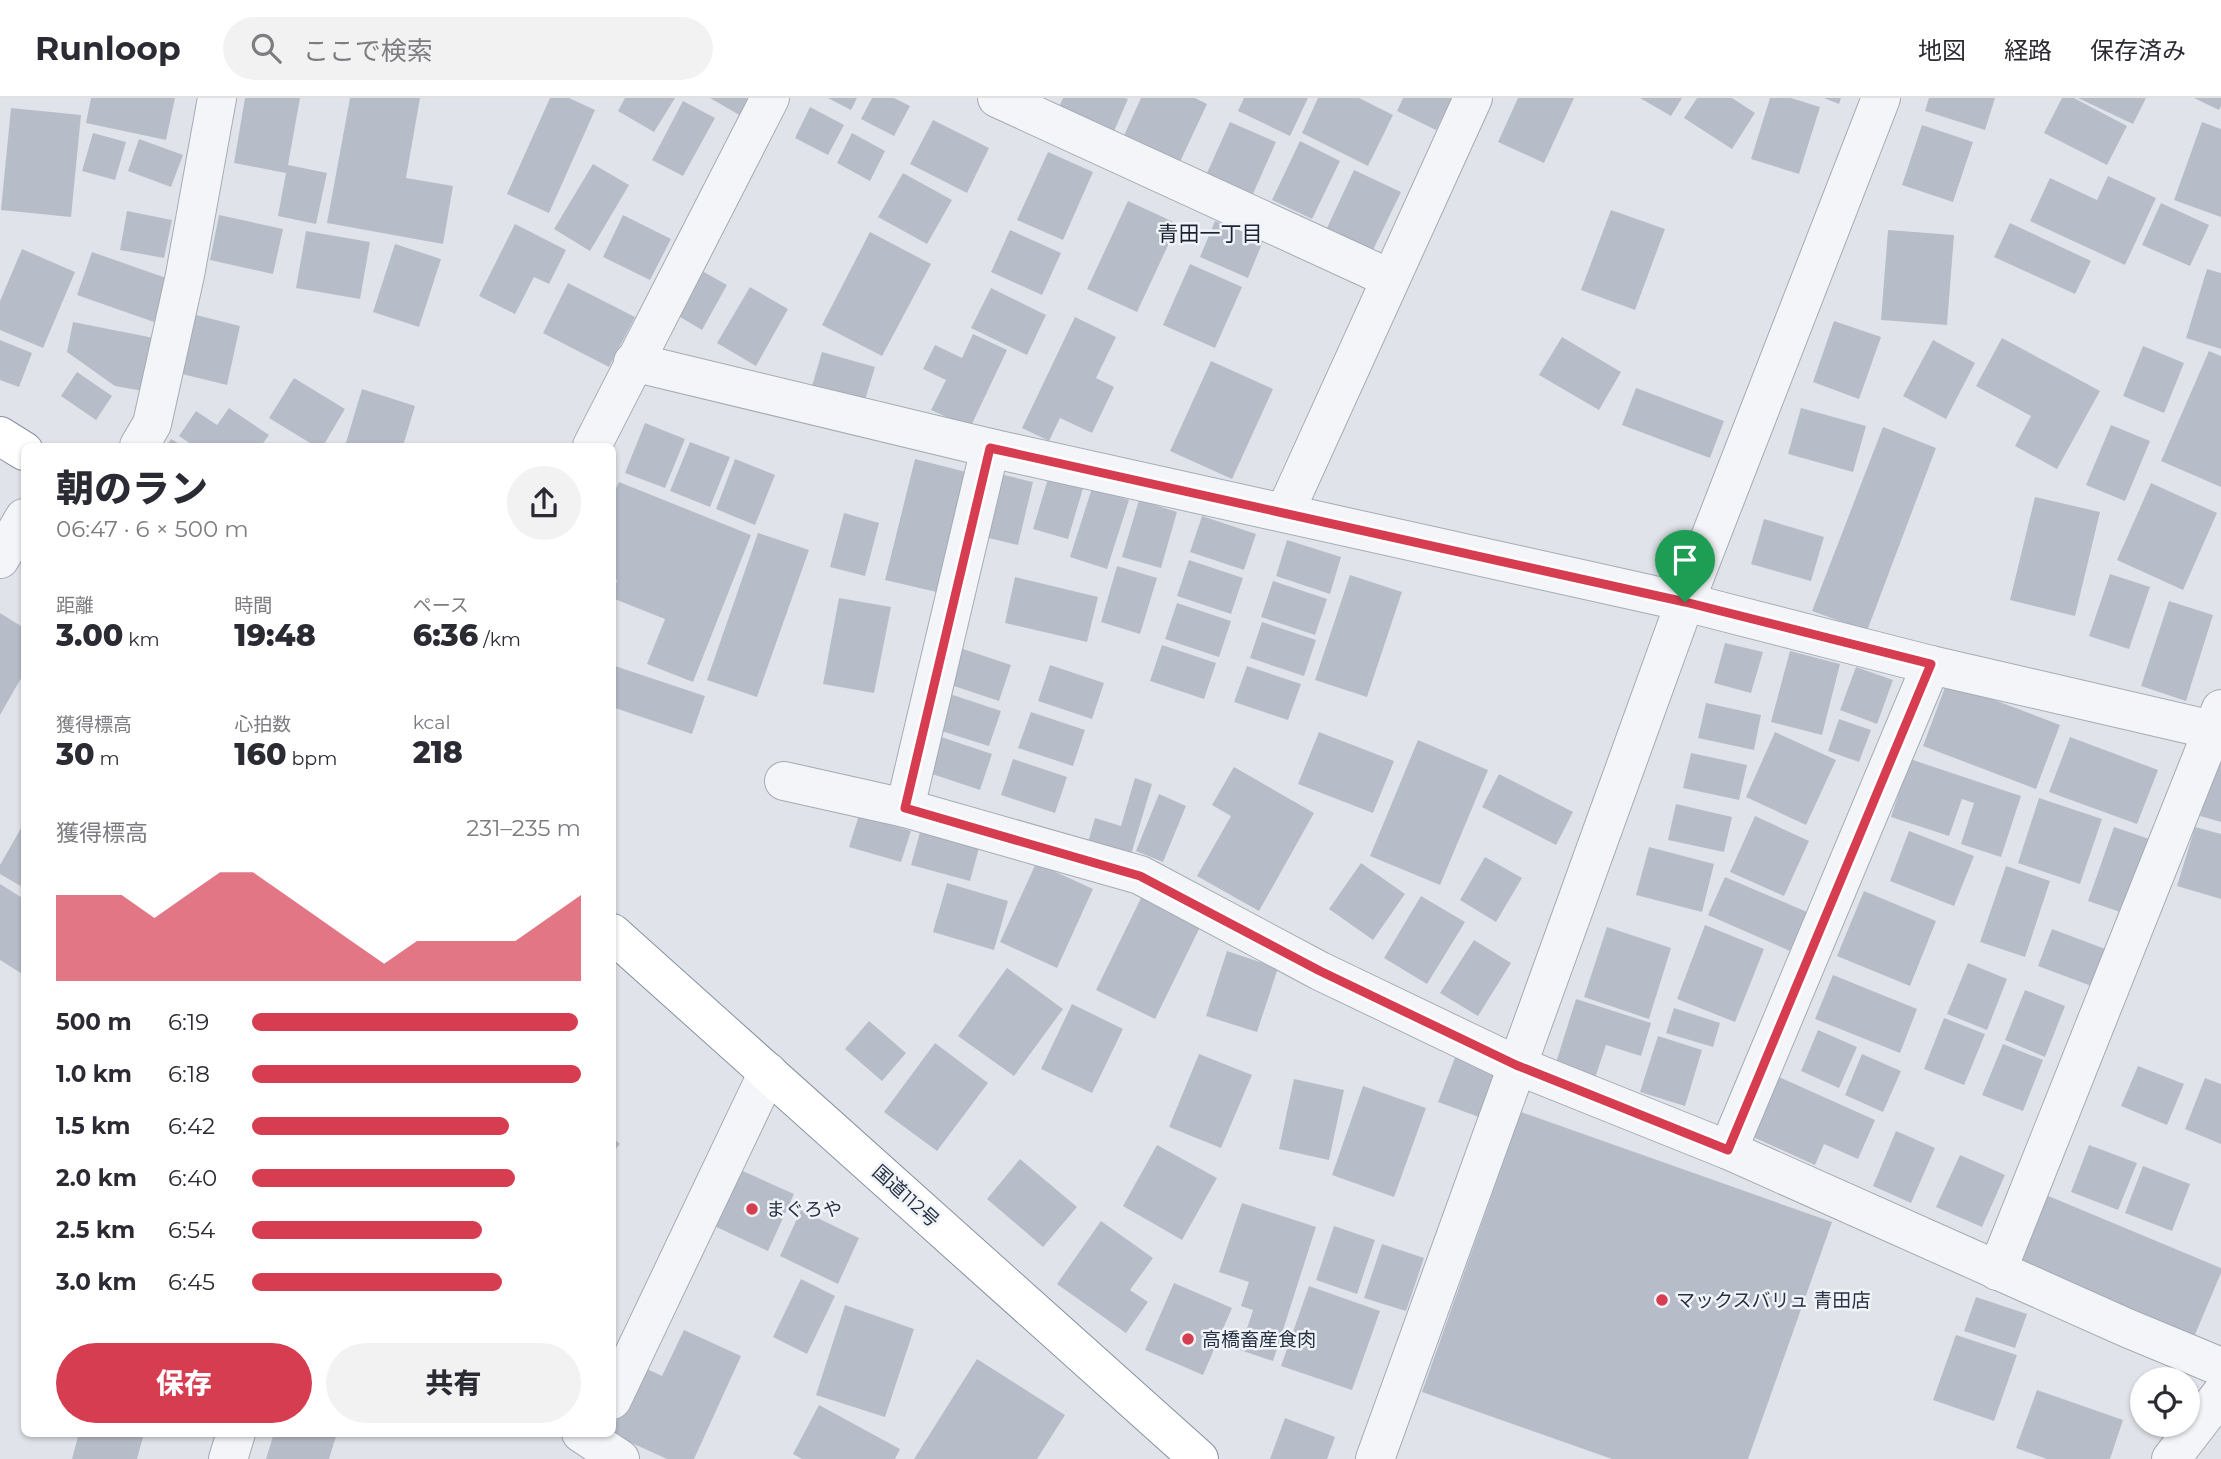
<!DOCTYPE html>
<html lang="ja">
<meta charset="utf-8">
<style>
body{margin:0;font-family:Montserrat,"Noto Sans JP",sans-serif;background:#f2f2f3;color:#2b2b33;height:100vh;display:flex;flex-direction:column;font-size:26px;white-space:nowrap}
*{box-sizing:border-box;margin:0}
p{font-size:23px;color:#7c7c81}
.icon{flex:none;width:38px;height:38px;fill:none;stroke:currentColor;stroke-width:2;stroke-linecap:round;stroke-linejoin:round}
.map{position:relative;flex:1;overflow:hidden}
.details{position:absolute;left:21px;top:345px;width:595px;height:994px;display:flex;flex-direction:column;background:#fff;border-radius:10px;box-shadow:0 2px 5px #0004}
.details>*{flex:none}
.tools{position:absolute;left:2130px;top:1269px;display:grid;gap:14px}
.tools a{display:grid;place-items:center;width:70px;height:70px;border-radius:50%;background:#fff;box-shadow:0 2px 5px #0004;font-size:35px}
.pin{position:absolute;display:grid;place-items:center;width:60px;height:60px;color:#fff;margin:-72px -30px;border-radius:50% 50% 50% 0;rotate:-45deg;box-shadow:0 0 7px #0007}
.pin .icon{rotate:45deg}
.round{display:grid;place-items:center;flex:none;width:74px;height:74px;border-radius:37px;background:#f2f2f3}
.head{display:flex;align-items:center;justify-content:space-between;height:119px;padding:0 35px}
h1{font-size:38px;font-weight:800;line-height:52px}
.metrics{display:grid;grid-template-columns:repeat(3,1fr);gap:10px;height:119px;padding:7px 35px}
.metrics div{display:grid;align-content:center}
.metrics b{font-size:30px;font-weight:800}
.metrics small{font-size:19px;font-weight:400}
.metrics p{font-size:19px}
.chart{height:196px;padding:14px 35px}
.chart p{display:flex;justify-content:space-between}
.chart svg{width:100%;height:126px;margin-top:7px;fill:#d73d51;opacity:.7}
.button{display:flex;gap:14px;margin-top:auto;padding:14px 35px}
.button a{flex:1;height:80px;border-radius:42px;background:#d73d51;color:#fff;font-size:28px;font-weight:800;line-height:80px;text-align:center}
.button a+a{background:#f2f2f3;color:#2b2b33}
ul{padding:0 35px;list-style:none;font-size:23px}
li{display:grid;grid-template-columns:112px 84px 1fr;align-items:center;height:52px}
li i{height:18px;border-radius:9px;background:#d73d51}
header{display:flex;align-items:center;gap:42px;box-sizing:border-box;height:98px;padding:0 35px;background:#fff;border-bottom:2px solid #e1e1e2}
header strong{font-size:33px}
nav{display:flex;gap:38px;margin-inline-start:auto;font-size:24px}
.search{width:490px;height:63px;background:#f2f2f3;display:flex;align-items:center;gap:18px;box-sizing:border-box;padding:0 24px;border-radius:38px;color:#7c7c81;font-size:26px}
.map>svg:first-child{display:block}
.building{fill:#b7bdc8}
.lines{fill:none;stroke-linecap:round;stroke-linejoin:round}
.minor-casing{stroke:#a5abb5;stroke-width:40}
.highway-casing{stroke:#8690a2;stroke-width:40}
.minor{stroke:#f3f5f8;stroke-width:38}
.highway{stroke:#fff;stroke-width:38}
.route-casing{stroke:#fff;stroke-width:14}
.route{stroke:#d73d51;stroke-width:9}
.poi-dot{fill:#d73d51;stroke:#f0f3f7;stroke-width:2.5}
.labels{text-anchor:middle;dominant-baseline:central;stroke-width:5;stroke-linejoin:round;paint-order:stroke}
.street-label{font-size:19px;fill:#273143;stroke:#f0f3f7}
.poi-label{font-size:19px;fill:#273143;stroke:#f0f3f7;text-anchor:start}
.neighbourhood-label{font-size:21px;fill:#1a2233;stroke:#f0f3f7}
</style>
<header>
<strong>Runloop</strong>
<div class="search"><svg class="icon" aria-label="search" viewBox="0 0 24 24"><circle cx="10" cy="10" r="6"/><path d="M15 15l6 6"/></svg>ここで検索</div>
<nav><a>地図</a><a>経路</a><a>保存済み</a></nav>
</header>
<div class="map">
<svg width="2221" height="1361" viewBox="0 0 2221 1361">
<rect width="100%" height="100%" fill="#e0e4ea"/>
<g class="building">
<path d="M91,0H175L166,42L86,25Z"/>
<path d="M245,0H300L288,67L327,75L316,126L278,118L286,75L234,65Z"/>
<path d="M350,0H420L406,80L453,88L443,146L327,125Z"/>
<path d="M550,0H569L595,12L549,115L507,96Z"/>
<path d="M625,0H675L654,34L618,13Z"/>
<path d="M710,0H751L741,18Z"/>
<path d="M828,0H857L851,12Z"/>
<path d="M872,0H894L910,8L894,38L861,21Z"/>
<path d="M1063,0H1125L1128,1L1111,40L1056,15Z"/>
<path d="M1141,0H1195L1207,6L1178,68L1122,42Z"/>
<path d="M1244,0H1308L1290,38L1238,13Z"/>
<path d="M1318,0H1359L1393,17L1368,68L1302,35Z"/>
<path d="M1403,0H1452L1436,32L1397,13Z"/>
<path d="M1518,0H1574L1544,65L1498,44Z"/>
<path d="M1640,0H1682L1671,18Z"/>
<path d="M1697,0H1732L1755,15L1732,51L1684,20Z"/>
<path d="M1770,0H1791L1820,9L1799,76L1751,61Z"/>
<path d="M1824,0H1841L1839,6Z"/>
<path d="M1929,0H1995L1985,32L1925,13Z"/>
<path d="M2062,0H2074L2127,28L2107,67L2044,35Z"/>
<path d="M2078,0H2146L2133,26Z"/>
<path d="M2194,0H2221V8L2219,12Z"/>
<path d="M683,3L715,20L683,78L652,62Z"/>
<path d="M810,9L844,27L828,57L795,40Z"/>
<path d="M11,10L81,17L71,119L1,112Z"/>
<path d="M933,22L989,50L967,95L910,66Z"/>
<path d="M1230,24L1276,44L1248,107L1202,86Z"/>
<path d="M2202,24L2221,31V119L2174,102Z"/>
<path d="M1922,27L1973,44L1953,104L1902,87Z"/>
<path d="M93,35L126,44L115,82L82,73Z"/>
<path d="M852,35L885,53L870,83L837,65Z"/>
<path d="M139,41L183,57L171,89L128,73Z"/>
<path d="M1300,43L1340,63L1312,121L1272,102Z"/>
<path d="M1048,54L1093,74L1063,142L1017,122Z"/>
<path d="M593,66L629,87L590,153L554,131Z"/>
<path d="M1354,72L1401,94L1373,152L1327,130Z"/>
<path d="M903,75L952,102L927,146L878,119Z"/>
<path d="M2108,78L2156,100L2125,167L2030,123L2050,80L2097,102Z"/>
<path d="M1128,103L1178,126L1137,214L1087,191Z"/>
<path d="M2161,105L2209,127L2190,168L2142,147Z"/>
<path d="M1611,112L1665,131L1635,212L1581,192Z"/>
<path d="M127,113L172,122L164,160L120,152Z"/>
<path d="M219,117L283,131L273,176L210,162Z"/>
<path d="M623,117L671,141L650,182L603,159Z"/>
<path d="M1215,123L1263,143L1248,180L1200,159Z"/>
<path d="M2010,125L2091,163L2075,196L1994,159Z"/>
<path d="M515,126L566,152L549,186L534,179L515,216L479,198Z"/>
<path d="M1010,132L1061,155L1042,197L991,174Z"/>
<path d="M1888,132L1954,137L1947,227L1881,222Z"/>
<path d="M306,133L370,144L360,201L296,190Z"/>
<path d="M870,134L931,166L882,258L822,227Z"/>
<path d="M395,146L441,161L419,229L373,214Z"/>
<path d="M22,151L75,174L43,250L0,232V203Z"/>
<path d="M92,154L169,181L154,224L77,197Z"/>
<path d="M1190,166L1242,189L1215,250L1163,227Z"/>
<path d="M695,169L727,187L702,232L670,213Z"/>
<path d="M2207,171L2221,175V251L2186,240Z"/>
<path d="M568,185L635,219L609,269L543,235Z"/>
<path d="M750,189L788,211L756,268L717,245Z"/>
<path d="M991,190L1046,217L1027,257L971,230Z"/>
<path d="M192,216L240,228L227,287L178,275Z"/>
<path d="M1075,219L1116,239L1096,280L1114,289L1092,335L1060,320L1049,343L1022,330Z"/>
<path d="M1834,223L1881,239L1859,301L1813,284Z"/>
<path d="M73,224L159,241L148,294L115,288L67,254Z"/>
<path d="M973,236L1007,252L970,330L931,312L946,282L923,271L935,247L962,260Z"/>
<path d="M1562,239L1621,274L1599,312L1539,277Z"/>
<path d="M2002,240L2100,293L2057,371L2015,348L2031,318L1976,288Z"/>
<path d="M0,242L32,255L19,289L0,282Z"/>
<path d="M1933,242L1975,265L1946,321L1903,298Z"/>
<path d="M2143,248L2184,265L2164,315L2123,298Z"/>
<path d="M2209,253L2221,258V389L2161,363Z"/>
<path d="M822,254L875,269L865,302L812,288Z"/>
<path d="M1211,263L1273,291L1232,381L1170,353Z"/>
<path d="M77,274L112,298L96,322L61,298Z"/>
<path d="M294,280L345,311L323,348H315L269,320Z"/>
<path d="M1636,290L1724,323L1710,360L1622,327Z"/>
<path d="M362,291L415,308L403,348H345Z"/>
<path d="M229,310L269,337L261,348H194L179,338L196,313L217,327Z"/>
<path d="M1801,310L1866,328L1853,374L1788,356Z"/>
<path d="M645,325L685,341L665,390L625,375Z"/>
<path d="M2111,327L2150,343L2125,403L2086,387Z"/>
<path d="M1883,329L1936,350L1867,533L1812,513Z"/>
<path d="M171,341L183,348H166Z"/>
<path d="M690,344L730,359L710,409L670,393Z"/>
<path d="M735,361L775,377L755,427L716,411Z"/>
<path d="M915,361L970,375L941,495L885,482Z"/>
<path d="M1000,376L1033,384L1018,447L984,439Z"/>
<path d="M1049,377L1084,387L1068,441L1033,431Z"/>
<path d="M619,384L751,437L693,584L647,566L665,521L612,500L617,482L612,480V399Z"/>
<path d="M2151,385L2217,415L2183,492L2117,462Z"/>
<path d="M1092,390L1129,402L1107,471L1070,459Z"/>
<path d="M2035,399L2100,414L2075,518L2010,502Z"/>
<path d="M1139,402L1177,414L1161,470L1122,459Z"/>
<path d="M844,415L879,425L865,478L830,469Z"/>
<path d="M1202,418L1256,436L1244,472L1190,454Z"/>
<path d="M1764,421L1824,439L1811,483L1751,466Z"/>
<path d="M758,435L809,452L757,599L707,582Z"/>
<path d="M1287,442L1341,459L1330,496L1276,478Z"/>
<path d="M1189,462L1243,480L1231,516L1177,498Z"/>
<path d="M1117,468L1157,480L1140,536L1101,524Z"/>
<path d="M2110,476L2150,489L2129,551L2089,538Z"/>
<path d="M1350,477L1402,494L1367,599L1315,582Z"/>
<path d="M1015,479L1098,499L1087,544L1005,525Z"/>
<path d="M1273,483L1327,501L1315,537L1261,519Z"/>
<path d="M839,500L891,509L874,595L823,586Z"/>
<path d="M2169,503L2213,517L2186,603L2141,588Z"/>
<path d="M1177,505L1231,523L1219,559L1165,541Z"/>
<path d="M0,515L24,530V575L0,617Z"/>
<path d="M1262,524L1316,542L1304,578L1250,560Z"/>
<path d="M1725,545L1763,554L1751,595L1714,585Z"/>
<path d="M1162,547L1216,565L1204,601L1150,583Z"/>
<path d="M957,549L1011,567L999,603L945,585Z"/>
<path d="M1790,553L1840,566L1822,637L1771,624Z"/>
<path d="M612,567L705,598L692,636L612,609Z"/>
<path d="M1050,567L1104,585L1092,621L1038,603Z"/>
<path d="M1247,568L1301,586L1288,622L1234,604Z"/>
<path d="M1856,569L1893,582L1877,626L1840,612Z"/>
<path d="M1947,584L2060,627L2036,691L1923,648Z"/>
<path d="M947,595L1001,613L989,648L935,631Z"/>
<path d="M1706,605L1761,617L1754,652L1698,640Z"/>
<path d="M1031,614L1085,632L1073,668L1018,650Z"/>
<path d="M1839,621L1871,632L1859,664L1828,653Z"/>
<path d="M1319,634L1394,663L1373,715L1298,686Z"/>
<path d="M1775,634L1836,662L1806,727L1746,699Z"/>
<path d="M938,638L992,656L980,692L926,674Z"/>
<path d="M2070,639L2158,672L2137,726L2049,694Z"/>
<path d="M1418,642L1488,672L1440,787L1370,758Z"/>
<path d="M1691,655L1747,667L1739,702L1683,690Z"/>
<path d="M2218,659L2221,660V724L2200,718Z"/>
<path d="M1013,661L1067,679L1055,715L1001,697Z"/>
<path d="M1910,661L2021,698L2001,759L1961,746L1974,705L1962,701L1949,738L1891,719Z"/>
<path d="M1234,669L1314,715L1259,813L1197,778L1231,718L1212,707Z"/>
<path d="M1499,676L1573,714L1556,747L1482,709Z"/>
<path d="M1135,680L1152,686L1130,760L1087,748L1095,720L1121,728Z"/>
<path d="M1159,696L1186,708L1163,764L1136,753Z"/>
<path d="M2039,700L2102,721L2080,786L2018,765Z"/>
<path d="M1676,706L1732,719L1724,754L1668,742Z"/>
<path d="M859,717L911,733L901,764L849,749Z"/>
<path d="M1755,718L1809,743L1784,798L1730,774Z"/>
<path d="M24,725V790L0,776V767Z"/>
<path d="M2114,729L2152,742L2126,816L2088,803Z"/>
<path d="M2195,729L2221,736V801L2177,788Z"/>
<path d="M1909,733L1974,758L1954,808L1890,783Z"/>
<path d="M920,734L979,750L970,783L911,767Z"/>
<path d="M1649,749L1714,766L1702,814L1636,797Z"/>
<path d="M1485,759L1522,780L1496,824L1460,802Z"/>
<path d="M1036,765L1093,791L1057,870L1000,844Z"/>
<path d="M1361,765L1405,796L1373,842L1329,811Z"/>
<path d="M2006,768L2050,783L2025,859L1980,844Z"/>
<path d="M1725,779L1807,814L1790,853L1708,817Z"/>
<path d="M947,785L1008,803L994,852L933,834Z"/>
<path d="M0,786L24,801V877L0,862Z"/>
<path d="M1864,793L1936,823L1910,888L1837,858Z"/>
<path d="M1143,796L1202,825L1155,921L1096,892Z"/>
<path d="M1421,798L1465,824L1427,886L1384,860Z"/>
<path d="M1705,827L1764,851L1735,924L1677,901Z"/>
<path d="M1607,829L1671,850L1649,921L1584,899Z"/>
<path d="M2052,831L2108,852L2094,889L2038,868Z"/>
<path d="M1474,842L1511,865L1478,918L1440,895Z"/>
<path d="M1227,853L1278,870L1257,934L1206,918Z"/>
<path d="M1968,865L2007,881L1987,932L1947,916Z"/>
<path d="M1007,870L1063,911L1014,978L958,938Z"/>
<path d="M1833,877L1917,911L1900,955L1815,921Z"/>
<path d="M2025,892L2065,908L2045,959L2005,942Z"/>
<path d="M1576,901L1651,925L1641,958L1606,947L1594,983L1554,971Z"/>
<path d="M1072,906L1123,931L1092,995L1041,971Z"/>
<path d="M1674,910L1720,925L1713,949L1666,935Z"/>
<path d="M1944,920L1985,936L1964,987L1924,971Z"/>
<path d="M869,923L906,955L882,983L845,951Z"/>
<path d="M1818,932L1857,949L1839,990L1801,973Z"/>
<path d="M1658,938L1702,952L1685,1008L1640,994Z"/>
<path d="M935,945L988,985L937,1053L884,1014Z"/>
<path d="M2003,946L2043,962L2023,1013L1982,997Z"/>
<path d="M1199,956L1252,977L1221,1050L1169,1029Z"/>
<path d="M1862,956L1901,973L1883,1014L1845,997Z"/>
<path d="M1456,957L1497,972L1479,1019L1438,1004Z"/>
<path d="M2138,968L2184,986L2167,1027L2121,1008Z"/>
<path d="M1779,979L1875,1022L1858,1061L1824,1046L1815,1067L1753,1039Z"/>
<path d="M2205,980L2221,986V1046L2185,1031Z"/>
<path d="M1294,981L1344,992L1329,1062L1279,1051Z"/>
<path d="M1363,988L1426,1010L1394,1099L1332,1077Z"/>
<path d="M1521,1014L1832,1124L1748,1361H1612L1422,1294Z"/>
<path d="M1896,1033L1935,1050L1911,1105L1873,1088Z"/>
<path d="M612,1039L620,1046L612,1055Z"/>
<path d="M1157,1047L1217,1080L1182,1142L1123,1108Z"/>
<path d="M2089,1047L2137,1065L2118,1112L2071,1094Z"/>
<path d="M1960,1057L2005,1077L1982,1129L1936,1109Z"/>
<path d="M1020,1061L1077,1109L1043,1149L987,1101Z"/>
<path d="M2143,1068L2190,1086L2172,1133L2125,1115Z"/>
<path d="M736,1070L794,1096L768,1153L710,1126Z"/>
<path d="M2046,1097L2221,1170V1175L2194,1239L2017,1166Z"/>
<path d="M1242,1105L1316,1129L1273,1263L1240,1252L1253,1212L1241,1208L1249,1184L1219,1174Z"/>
<path d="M801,1112L859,1140L838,1186L780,1158Z"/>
<path d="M1101,1123L1153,1160L1130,1192L1148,1204L1126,1235L1057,1186Z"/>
<path d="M1334,1128L1375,1142L1357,1196L1316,1182Z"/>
<path d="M1382,1146L1424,1160L1406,1213L1364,1200Z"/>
<path d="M801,1181L835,1198L807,1256L773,1239Z"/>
<path d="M1174,1185L1232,1210L1203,1277L1145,1252Z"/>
<path d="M1309,1188L1380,1213L1352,1292L1281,1268Z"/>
<path d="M1976,1199L2027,1216L2015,1250L1964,1233Z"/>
<path d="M845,1207L914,1231L885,1319L816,1297Z"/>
<path d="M684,1232L741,1258L694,1361H667L612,1336V1332L641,1268L662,1278Z"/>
<path d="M1956,1237L2017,1257L1994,1323L1933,1302Z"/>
<path d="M977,1261L1065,1317L1037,1361H914Z"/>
<path d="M2037,1292L2123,1322L2110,1361H2047L2016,1350Z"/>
<path d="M819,1307L900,1351L895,1361H802L793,1356Z"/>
<path d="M1285,1320L1335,1339L1327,1361H1270Z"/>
<path d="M79,1335H129L143,1339L137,1361H72Z"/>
<path d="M274,1335H337L329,1361H266Z"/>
</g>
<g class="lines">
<g class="minor-casing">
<g id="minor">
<path d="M997,0L1389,180"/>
<path d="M633,264L990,350L1685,504L1931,567L2221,634"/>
<path d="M139,348L152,326L185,177L217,0"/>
<path d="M592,348L770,0"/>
<path d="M1285,414L1473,0"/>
<path d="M0,461L24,420"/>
<path d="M784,683L905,710L990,350"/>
<path d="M905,710L1140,777L1320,873L1516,967L1728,1052L2127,1230L2221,1269"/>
<path d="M1728,1052L1931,567"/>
<path d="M1997,1173L2221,611"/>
<path d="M612,1302L768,974"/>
<path d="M581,1335L620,1361"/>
<path d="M228,1361L236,1335"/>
<path d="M1375,1361L1685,504L1881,0"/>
<path d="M2171,1361L2221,1296"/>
</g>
</g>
<g class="highway-casing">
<g id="highway">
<path d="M0,338L24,353"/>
<path d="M612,835L1199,1361"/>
</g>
</g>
<use href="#minor" class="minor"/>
<use href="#highway" class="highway"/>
</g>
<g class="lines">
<g class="route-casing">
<path id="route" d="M990,350L1685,504L1931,566L1728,1052L1516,967L1320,873L1140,778L905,710Z"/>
</g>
<use href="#route" class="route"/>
</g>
<g class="poi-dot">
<circle cx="752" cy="1111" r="7"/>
<circle cx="1662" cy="1202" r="7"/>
<circle cx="1188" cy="1241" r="7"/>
</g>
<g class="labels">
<g class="street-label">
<text transform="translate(906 1098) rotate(42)">国道112号</text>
</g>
<g class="poi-label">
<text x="766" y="1111">まぐろや</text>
<text x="1676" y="1202">マックスバリュ 青田店</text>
<text x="1202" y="1241">高橋畜産食肉</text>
</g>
<g class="neighbourhood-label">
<text x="1210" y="135">青田一丁目</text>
</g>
</g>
</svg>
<div class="tools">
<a><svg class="icon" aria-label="locate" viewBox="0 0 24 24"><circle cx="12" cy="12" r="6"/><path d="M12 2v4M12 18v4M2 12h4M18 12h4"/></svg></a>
</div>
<div class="pin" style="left:1685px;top:504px;background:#1e9e55"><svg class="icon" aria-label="arrive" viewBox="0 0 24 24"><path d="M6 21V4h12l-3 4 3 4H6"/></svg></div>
<section class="details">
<div class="head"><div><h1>朝のラン</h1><p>06:47 · 6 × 500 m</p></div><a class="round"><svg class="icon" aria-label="share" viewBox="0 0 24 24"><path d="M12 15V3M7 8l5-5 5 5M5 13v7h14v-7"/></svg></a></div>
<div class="metrics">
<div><p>距離</p><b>3.00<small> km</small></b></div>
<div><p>時間</p><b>19:48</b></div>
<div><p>ペース</p><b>6:36<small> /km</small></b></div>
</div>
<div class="metrics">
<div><p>獲得標高</p><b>30<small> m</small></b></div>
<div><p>心拍数</p><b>160<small> bpm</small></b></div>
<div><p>kcal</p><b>218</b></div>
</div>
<div class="chart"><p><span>獲得標高</span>231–235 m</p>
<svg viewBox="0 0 160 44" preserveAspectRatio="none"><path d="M0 44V14L10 14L20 14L30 22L40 14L50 6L60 6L70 14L80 22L90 30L100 38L110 30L120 30L130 30L140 30L150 22L160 14V44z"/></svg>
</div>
<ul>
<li><b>500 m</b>6:19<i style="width:99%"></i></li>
<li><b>1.0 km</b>6:18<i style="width:100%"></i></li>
<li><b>1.5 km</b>6:42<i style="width:78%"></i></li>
<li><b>2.0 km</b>6:40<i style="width:80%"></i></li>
<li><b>2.5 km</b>6:54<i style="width:70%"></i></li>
<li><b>3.0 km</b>6:45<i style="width:76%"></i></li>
</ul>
<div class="button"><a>保存</a><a>共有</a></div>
</section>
</div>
